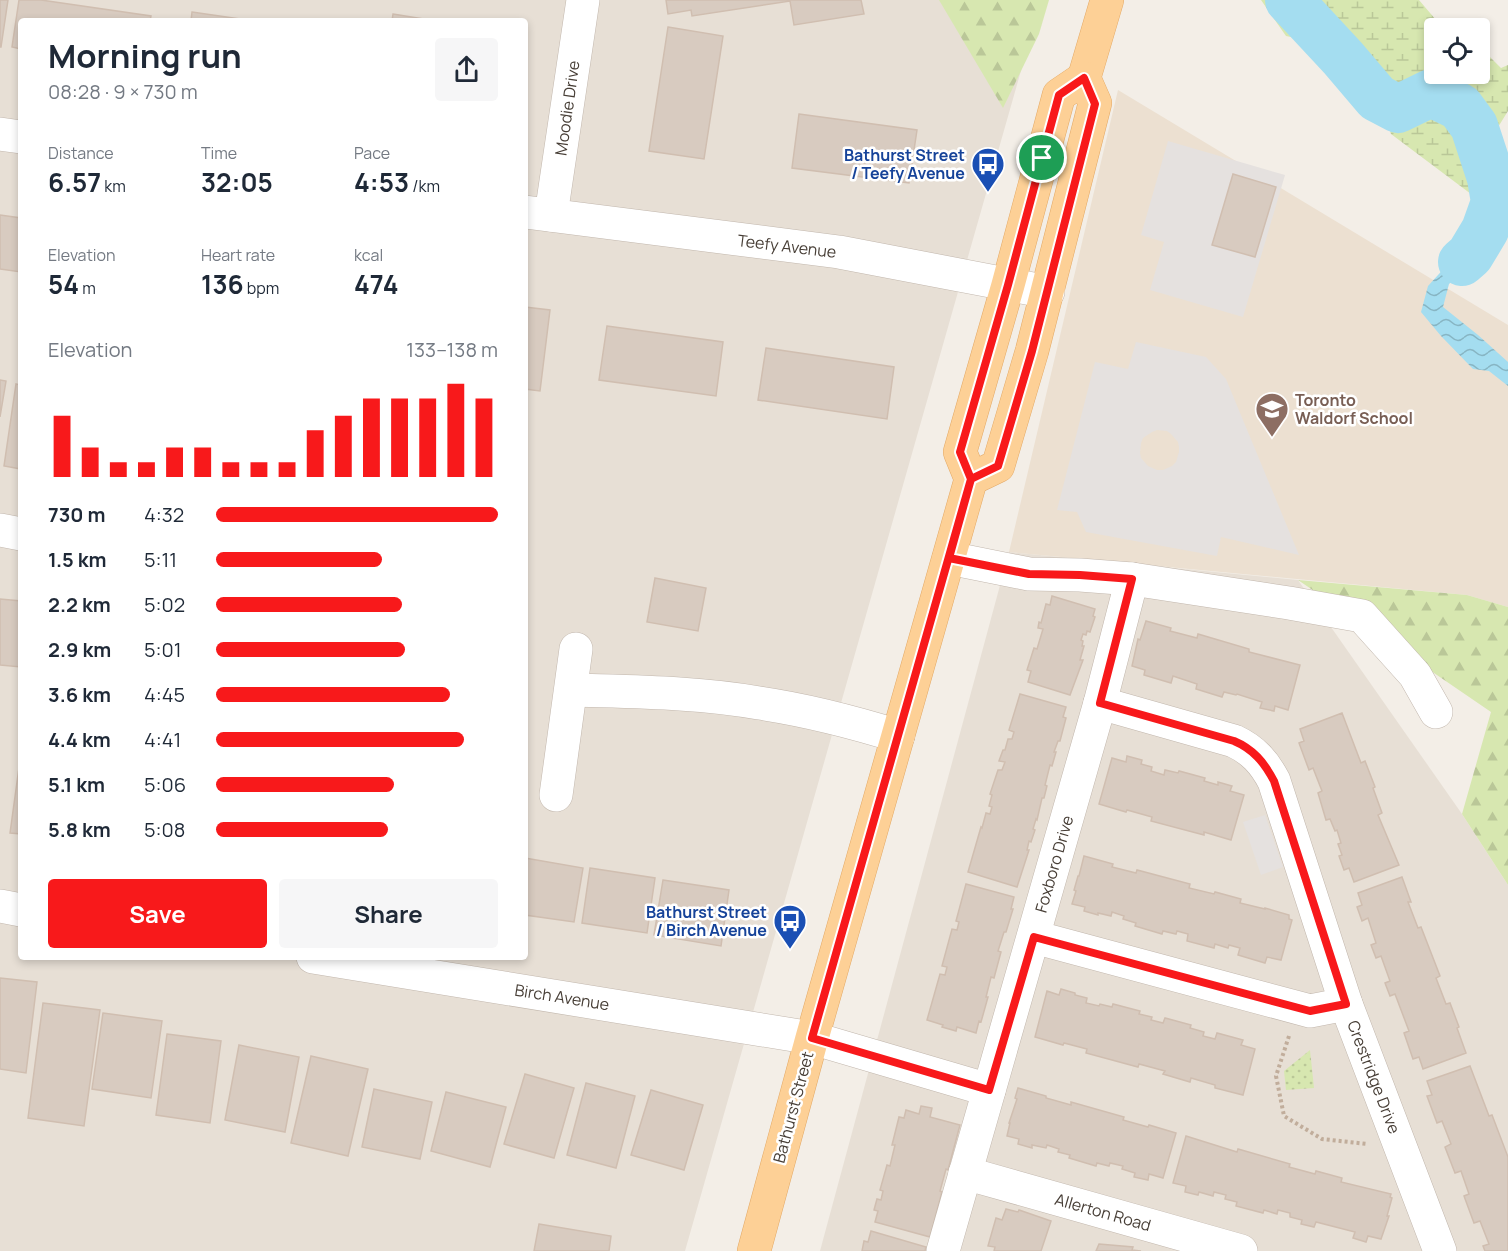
<!DOCTYPE html>
<meta charset="utf-8">
<style>
body{margin:0;font-family:Manrope,sans-serif;background:#f6f6f7;color:#1f2937;height:100vh;display:flex;flex-direction:column;font-size:22px;white-space:nowrap}
*{box-sizing:border-box;margin:0}
p{font-size:20px;color:#747a83}
.icon{flex:none;width:33px;height:33px;fill:none;stroke:currentColor;stroke-width:2;stroke-linecap:round;stroke-linejoin:round}
.map{position:relative;flex:1;overflow:hidden}
.drawer{position:absolute;left:18px;top:18px;width:510px;height:942px;display:flex;flex-direction:column;background:#fff;border-radius:6px;box-shadow:0 3px 9px #0003}
.drawer>*{flex:none}
.fabs{position:absolute;left:1424px;top:18px;display:grid;gap:12px}
.fabs a{display:grid;place-items:center;width:66px;height:66px;border-radius:6px;background:#fff;box-shadow:0 3px 9px #0003;font-size:30px}
.pin{position:absolute;display:grid;place-items:center;width:51px;height:51px;color:#fff;margin:-26px;border:3px solid #fff;border-radius:50%;box-shadow:0 2px 6px #0007}
.round{display:grid;place-items:center;flex:none;width:63px;height:63px;border-radius:6px;background:#f6f6f7}
.summary{display:flex;align-items:center;justify-content:space-between;height:102px;padding:0 30px}
h1{font-size:33px;font-weight:700;line-height:45px}
.figures{display:grid;grid-template-columns:repeat(3,1fr);gap:9px;height:102px;padding:6px 30px}
.figures div{display:grid;align-content:center}
.figures b{font-size:26px;font-weight:700}
.figures small{font-size:16px;font-weight:400}
.figures p{font-size:16px}
.chart{height:168px;padding:12px 30px}
.chart p{display:flex;justify-content:space-between}
.chart svg{width:100%;height:108px;margin-top:6px;stroke:#f8191b;stroke-width:6}
.action{display:flex;gap:12px;margin-top:auto;padding:12px 30px}
.action a{flex:1;height:69px;border-radius:6px;background:#f8191b;color:#fff;font-size:24px;font-weight:700;line-height:69px;text-align:center}
.action a+a{background:#f6f6f7;color:#1f2937}
ul{padding:0 30px;list-style:none;font-size:20px}
li{display:grid;grid-template-columns:96px 72px 1fr;align-items:center;height:45px}
li i{height:15px;border-radius:8px;background:#f8191b}
.map>svg:first-child{display:block}
.residential{fill:#e7dfd5;fill-rule:evenodd}
.education{fill:#ece0d1}
.grass{fill:url(#grass-dots)}
.forest{fill:url(#forest-firs)}
.wetland{fill:url(#wetland-marsh)}
.parking{fill:#e5e1df;fill-rule:evenodd}
.water{fill:url(#water-waves)}
.lines{fill:none;stroke-linecap:round;stroke-linejoin:round}
.river{stroke:#a4ddf0;stroke-width:48}
.building{fill:#d8cbc0;stroke:#d0beb0;stroke-width:1.5}
.minor-casing{stroke:#c2b7ad;stroke-width:34}
.major-casing{stroke:#e3a966;stroke-width:34}
.path{stroke:#c1ad9b;stroke-width:4;stroke-dasharray:3 3;stroke-linecap:butt}
.minor{stroke:#fff;stroke-width:33}
.major{stroke:#fdd096;stroke-width:33}
.route-casing{stroke:#fff;stroke-width:12}
.route{stroke:#f8191b;stroke-width:8}
.labels{text-anchor:middle;dominant-baseline:central;stroke-width:5;stroke-linejoin:round;paint-order:stroke}
.street-label{font-size:16px;fill:#473e36;stroke:#fff}
.transit-label{font-size:16px;font-weight:bold;fill:#164399;stroke:#fff;text-anchor:end}
.education-label{font-size:16px;font-weight:bold;fill:#785e54;stroke:#fff;text-anchor:start}
</style>
<div class="map">
<svg width="1508" height="1251" viewBox="0 0 1508 1251">
<defs>
<pattern id="grass-dots" width="8" height="8" patternUnits="userSpaceOnUse" patternTransform="scale(1.5)"><rect width="8" height="8" fill="#d7e7b0"/><path d="M2 2h.1M6 6h.1" fill="none" stroke="#bac798" stroke-width="1.8" stroke-linecap="round"/></pattern>
<pattern id="forest-firs" width="22" height="20" patternUnits="userSpaceOnUse" patternTransform="scale(1.5)"><rect width="22" height="20" fill="#d7e7b0"/><path d="M5 1l3.5 6h-7zM16 11l3.5 6h-7z" fill="#bac798"/></pattern>
<pattern id="wetland-marsh" width="20" height="14" patternUnits="userSpaceOnUse" patternTransform="scale(1.5)"><rect width="20" height="14" fill="#d7e7b0"/><path d="M1 5h8M5 5V1M11 12h8M15 12V8" fill="none" stroke="#bac798"/></pattern>
<pattern id="water-waves" width="16" height="10" patternUnits="userSpaceOnUse" patternTransform="scale(1.5)"><rect width="16" height="10" fill="#a4ddf0"/><path d="M0 5q4-4 8 0t8 0" fill="none" stroke="#87b5c3"/></pattern>
</defs>
<rect width="100%" height="100%" fill="#f3eee7"/>
<g class="residential">
<path d="M0,0H1000L1030,39L685,1251H0ZM21,21H525V957H21Z"/>
<path d="M1009,552L1298,580L1462,814L1508,885V1251H820Z"/>
</g>
<path class="education" d="M1118,90L1508,325V607L1467,595L1009,552Z"/>
<path class="grass" d="M1310,1050L1314,1088L1286,1090L1284,1071Z"/>
<g class="forest">
<path d="M939,0H1049L1039,34L1003,108Z"/>
<path d="M1298,580L1467,595L1508,607V885L1462,814L1491,712Z"/>
</g>
<path class="wetland" d="M1261,0H1419L1436,20L1439,28H1434V74H1479V33L1486,35L1489,56L1501,68L1508,65V111L1495,132L1484,137L1504,205L1487,206L1391,134L1382,106L1371,100L1364,85L1325,59L1305,40L1286,36Z"/>
<g class="parking">
<path d="M1168,141L1285,175L1243,317L1150,290L1164,242L1141,235Z"/>
<path d="M1136,342L1206,357L1226,379L1299,555L1221,537L1217,556L1086,532L1077,512L1057,510L1095,362L1128,369ZM1157,430L1167,431L1171,434L1178,442L1179,447V452L1176,462L1172,466L1163,470H1157L1148,466L1141,458L1140,453L1141,443L1143,438L1152,432Z"/>
<path d="M1265,815L1283,867L1261,875L1243,822Z"/>
</g>
<path class="water" d="M1504,205L1498,232L1472,263L1449,284L1443,307L1478,335L1508,362V386L1489,371L1473,369L1441,336L1421,312L1428,286L1448,264L1459,259L1465,243L1487,206Z"/>
<g class="lines">
<path class="river" d="M1289,0L1343,58L1377,98L1398,109L1431,93L1460,107L1474,126L1491,178L1495,202L1485,230L1470,255L1462,262"/>
</g>
<g class="building">
<path d="M0,0H8L1,47H0Z"/>
<path d="M19,0H41L151,16L150,21H21V49L12,47Z"/>
<path d="M666,0H861L864,14L794,25L790,1L692,16L691,10L668,14Z"/>
<path d="M192,12L254,21H191Z"/>
<path d="M393,14L436,21H392Z"/>
<path d="M668,27L723,36L704,159L649,151Z"/>
<path d="M799,114L917,130L909,183L792,168Z"/>
<path d="M1233,174L1276,187L1255,257L1212,245Z"/>
<path d="M0,215L21,218V272L0,269Z"/>
<path d="M525,307L550,310L540,391L525,389Z"/>
<path d="M607,326L723,342L716,396L599,380Z"/>
<path d="M766,348L894,367L887,419L758,400Z"/>
<path d="M0,380L6,381L0,417Z"/>
<path d="M16,384L21,385V469L4,466Z"/>
<path d="M655,578L706,588L698,631L647,622Z"/>
<path d="M1052,596L1095,609L1093,616L1095,617L1090,632L1087,631L1086,635L1083,634L1081,640L1083,641L1082,646H1084L1080,660H1083L1070,695L1028,682L1031,671L1027,670L1034,648L1037,649L1043,629L1038,628L1039,622L1041,623L1046,604L1050,605Z"/>
<path d="M0,599L21,601V667L0,665Z"/>
<path d="M1146,621L1171,628L1170,631L1197,638L1198,634L1249,649V652L1300,665L1288,710L1275,706L1274,711L1260,708L1262,702L1237,694L1236,695L1224,692L1222,697L1196,689L1197,684L1173,676L1171,683L1144,675L1145,670L1132,666L1138,639L1140,640Z"/>
<path d="M1020,694L1066,707L1063,717L1066,718L1060,741H1058L1054,752H1056L1052,766L1050,765L1045,785L1047,786L1044,798H1042L1037,820L1036,819L1033,829L1035,830L1031,842L1029,841L1027,850H1029L1017,887L968,872L981,827L982,828L986,813L990,814L992,807L989,806L992,795L990,794L998,770H1002L1005,762L999,761L1003,750H1005L1008,739H1012L1014,732L1009,730Z"/>
<path d="M1342,713L1361,763L1365,761L1375,787L1373,788L1382,813L1378,815L1399,865L1354,882L1349,868L1344,870L1339,856L1342,855L1338,844L1341,843L1337,830L1335,831L1330,819L1326,820L1318,793L1322,791L1313,768L1309,770L1299,743L1304,741L1300,729Z"/>
<path d="M21,753V834L10,833Z"/>
<path d="M1127,756L1142,760L1141,764L1152,767L1151,771L1164,775L1165,770L1178,773L1179,771L1205,778L1204,781L1218,785V782L1232,786L1230,791L1244,795L1231,840L1204,832V835L1151,821L1152,817L1127,810L1126,812L1099,804L1112,758L1126,762Z"/>
<path d="M1084,856L1113,864L1112,867L1136,873L1137,870L1190,884L1189,888L1214,894L1215,892L1241,899L1240,903L1265,909V908L1289,915V919L1292,920L1281,960L1267,957L1265,963L1238,955L1240,948L1229,945L1228,948L1215,944L1214,948L1187,941L1188,934L1177,931L1176,934L1163,931L1162,934L1135,926L1136,923L1123,919L1124,916L1112,912L1111,916L1098,913V915L1084,911L1085,907L1072,904L1076,891L1074,890L1078,876H1079Z"/>
<path d="M525,858L583,868L574,922L525,915Z"/>
<path d="M590,868L655,878L647,933L582,923Z"/>
<path d="M1402,877L1411,902H1408L1418,928L1421,927L1440,976L1436,978L1446,1004L1450,1003L1459,1027L1457,1028L1466,1053L1423,1069L1419,1057L1413,1059L1404,1033L1409,1031L1395,994L1390,996L1385,983L1390,981L1381,956L1376,958L1371,945L1376,943L1368,918L1362,921L1357,907L1362,905L1358,893Z"/>
<path d="M663,880L729,890L721,946L654,935Z"/>
<path d="M966,884L1014,897L1011,909H1013L1006,932H1004L998,951L1001,952L994,978L991,977L986,997H988L981,1022L979,1021L976,1033L957,1027L956,1031L942,1027L943,1025L927,1020L940,974L945,975L947,967L942,966L952,929L957,930L959,922L956,921Z"/>
<path d="M0,978L37,982L26,1073L0,1069Z"/>
<path d="M1061,989L1075,993V995L1087,998L1086,1003L1099,1006L1100,1004L1112,1007L1113,1004L1140,1011L1139,1014L1152,1017L1151,1020L1163,1023L1165,1018L1191,1025L1190,1028L1204,1032L1203,1036L1215,1039L1217,1033L1243,1040L1241,1045L1255,1049L1243,1095L1215,1088V1085L1191,1078L1190,1082L1163,1074L1165,1071L1139,1064L1138,1067L1086,1053L1087,1049L1064,1043L1063,1045L1035,1037L1047,991L1059,995Z"/>
<path d="M43,1003L100,1010L84,1126L28,1118Z"/>
<path d="M103,1013L162,1021L151,1098L92,1089Z"/>
<path d="M167,1034L221,1041L210,1123L156,1115Z"/>
<path d="M239,1045L299,1057L285,1132L225,1120Z"/>
<path d="M311,1056L368,1069L348,1156L291,1143Z"/>
<path d="M1470,1066L1489,1116L1492,1115L1508,1157V1251H1485L1483,1246L1489,1244L1480,1221L1474,1223L1464,1196L1469,1194L1461,1171L1455,1173L1445,1147L1451,1144L1442,1121L1437,1123L1427,1096L1432,1095L1427,1081Z"/>
<path d="M525,1074L574,1088L554,1158L504,1144Z"/>
<path d="M586,1083L635,1096L616,1168L567,1155Z"/>
<path d="M1018,1088L1046,1096V1098L1071,1105V1102L1124,1117L1123,1120L1148,1127L1149,1125L1176,1133L1163,1178L1149,1174L1148,1180L1134,1177L1135,1173L1122,1169L1123,1166L1110,1163L1109,1166L1097,1163L1096,1166L1069,1158L1070,1155L1058,1152L1059,1149L1047,1145L1046,1148L1032,1145V1148L1018,1144L1019,1139L1007,1136L1010,1123H1009L1017,1099L1015,1098Z"/>
<path d="M374,1089L432,1102L420,1159L362,1147Z"/>
<path d="M651,1090L703,1105L684,1170L631,1155Z"/>
<path d="M446,1092L506,1107L490,1167L431,1151Z"/>
<path d="M921,1106L932,1108L930,1117L960,1125L948,1170L946,1169L940,1191L942,1192L930,1237L875,1222L878,1211L874,1210L877,1199L881,1200L883,1191L880,1190L887,1165L890,1166L895,1145H892L899,1117L904,1118L906,1110L919,1114Z"/>
<path d="M1186,1136L1237,1152L1238,1149L1290,1164L1289,1167L1315,1174L1316,1171L1342,1178L1341,1182L1391,1194L1390,1197L1392,1198L1387,1216H1389L1381,1239L1368,1236L1366,1242L1353,1238L1355,1232L1316,1222L1314,1227L1301,1224L1302,1220L1290,1217V1213L1278,1210L1277,1214L1264,1210L1263,1213L1236,1206L1237,1202L1225,1199L1226,1195L1214,1192L1213,1196L1199,1192L1198,1195L1185,1192L1186,1186L1173,1183Z"/>
<path d="M1006,1209L1018,1212L1019,1210L1051,1221L1041,1251H994L995,1247L988,1246L996,1218L1002,1220Z"/>
<path d="M539,1224L611,1236L609,1251H534Z"/>
<path d="M871,1231L926,1247L925,1251H862L864,1241L868,1242Z"/>
<path d="M1099,1244L1133,1247L1132,1250L1141,1251H1096Z"/>
</g>
<g class="lines">
<g class="minor-casing">
<g id="minor">
<path d="M0,134L21,137"/>
<path d="M525,212L839,252L1048,292"/>
<path d="M551,215L583,0"/>
<path d="M0,530L21,534"/>
<path d="M949,558L1029,574L1080,575L1132,579L1289,603L1362,616L1415,675L1436,712"/>
<path d="M571,690C634,692 697,692 759,703C806,710 853,722 898,736"/>
<path d="M1100,703L1234,741C1253,750 1264,762 1274,781L1346,1004L1440,1251"/>
<path d="M556,795L576,649"/>
<path d="M0,906L21,910"/>
<path d="M1034,937L1310,1011L1346,1004"/>
<path d="M313,957L812,1038L989,1090"/>
<path d="M965,1173L1241,1251"/>
<path d="M943,1251L1100,703L1132,579"/>
</g>
</g>
<g class="major-casing">
<g id="major">
<path d="M971,479L998,466L1032,351L1095,103L1084,78L1107,0"/>
<path d="M754,1251L812,1038L971,479L960,452L1008,285L1059,95L1084,78"/>
</g>
</g>
<path class="path" d="M1289,1036L1276,1076L1284,1116L1322,1139L1367,1144"/>
<use href="#minor" class="minor"/>
<use href="#major" class="major"/>
</g>
<g class="lines">
<g class="route-casing">
<path id="route" d="M1042,158L1008,285L960,452L971,479L812,1038L989,1090L1034,937L1310,1011L1346,1004L1274,781C1264,762 1253,749 1234,741L1100,703L1132,579L1080,575L1029,574L949,558L971,479L998,466L1032,351L1095,104L1084,78L1059,95L1042,158"/>
</g>
<use href="#route" class="route"/>
</g>
<defs>
<g id="bus-pin" transform="scale(1.725)"><path d="M0 17L-7.5 6A9.5 9.5 0 1 1 7.5 6Z" fill="#1a4fb4" stroke="#fff"/><path d="M-5-6H5V4H4V6H2V4H-2V6H-4V4H-5ZM-3.5-4V0h7V-4ZM-3.5 1.2v1.5H-2V1.2ZM2 1.2v1.5H3.5V1.2Z" fill="#fff"/></g>
<g id="school-pin" transform="scale(1.725)"><path d="M0 17L-7.5 6A9.5 9.5 0 1 1 7.5 6Z" fill="#8d6e63" stroke="#fff"/><path d="M0-5L7-2L0 1L-7-2ZM-4 1L0 2.5L4 1V4Q0 6-4 4Z" fill="#fff"/></g>
</defs>
<g fill-rule="evenodd">
<use href="#bus-pin" x="988" y="164"/>
<use href="#school-pin" x="1272" y="409"/>
<use href="#bus-pin" x="790" y="921"/>
</g>
<g class="labels">
<g class="street-label">
<text transform="translate(567 108) rotate(-82)">Moodie Drive</text>
<text transform="translate(787 246) rotate(7)">Teefy Avenue</text>
<text transform="translate(1054 864) rotate(-74)">Foxboro Drive</text>
<text transform="translate(562 997) rotate(9)">Birch Avenue</text>
<text transform="translate(1374 1077) rotate(69)">Crestridge Drive</text>
<text transform="translate(793 1107) rotate(-75)">Bathurst Street</text>
<text transform="translate(1103 1212) rotate(16)">Allerton Road</text>
</g>
<g class="transit-label">
<text x="965" y="155">Bathurst Street<tspan x="965" dy="18">/ Teefy Avenue</tspan></text>
<text x="767" y="912">Bathurst Street<tspan x="767" dy="18">/ Birch Avenue</tspan></text>
</g>
<g class="education-label">
<text x="1295" y="400">Toronto<tspan x="1295" dy="18">Waldorf School</tspan></text>
</g>
</g>
</svg>
<div class="fabs">
<a><svg class="icon" aria-label="locate" viewBox="0 0 24 24"><circle cx="12" cy="12" r="6"/><path d="M12 2v4M12 18v4M2 12h4M18 12h4"/></svg></a>
</div>
<div class="pin" style="left:1042px;top:158px;background:#1e9e55"><svg class="icon" aria-label="arrive" viewBox="0 0 24 24"><path d="M6 21V4h12l-3 4 3 4H6"/></svg></div>
<section class="drawer">
<div class="summary"><div><h1>Morning run</h1><p>08:28 · 9 × 730 m</p></div><a class="round"><svg class="icon" aria-label="share" viewBox="0 0 24 24"><path d="M12 15V3M7 8l5-5 5 5M5 13v7h14v-7"/></svg></a></div>
<div class="figures">
<div><p>Distance</p><b>6.57<small> km</small></b></div>
<div><p>Time</p><b>32:05</b></div>
<div><p>Pace</p><b>4:53<small> /km</small></b></div>
</div>
<div class="figures">
<div><p>Elevation</p><b>54<small> m</small></b></div>
<div><p>Heart rate</p><b>136<small> bpm</small></b></div>
<div><p>kcal</p><b>474</b></div>
</div>
<div class="chart"><p><span>Elevation</span>133–138 m</p>
<svg viewBox="0 0 160 44" preserveAspectRatio="none"><path d="M5 44V19M15 44V32M25 44V38M35 44V38M45 44V32M55 44V32M65 44V38M75 44V38M85 44V38M95 44V25M105 44V19M115 44V12M125 44V12M135 44V12M145 44V6M155 44V12"/></svg>
</div>
<ul>
<li><b>730 m</b>4:32<i style="width:100%"></i></li>
<li><b>1.5 km</b>5:11<i style="width:59%"></i></li>
<li><b>2.2 km</b>5:02<i style="width:66%"></i></li>
<li><b>2.9 km</b>5:01<i style="width:67%"></i></li>
<li><b>3.6 km</b>4:45<i style="width:83%"></i></li>
<li><b>4.4 km</b>4:41<i style="width:88%"></i></li>
<li><b>5.1 km</b>5:06<i style="width:63%"></i></li>
<li><b>5.8 km</b>5:08<i style="width:61%"></i></li>
</ul>
<div class="action"><a>Save</a><a>Share</a></div>
</section>
</div>
